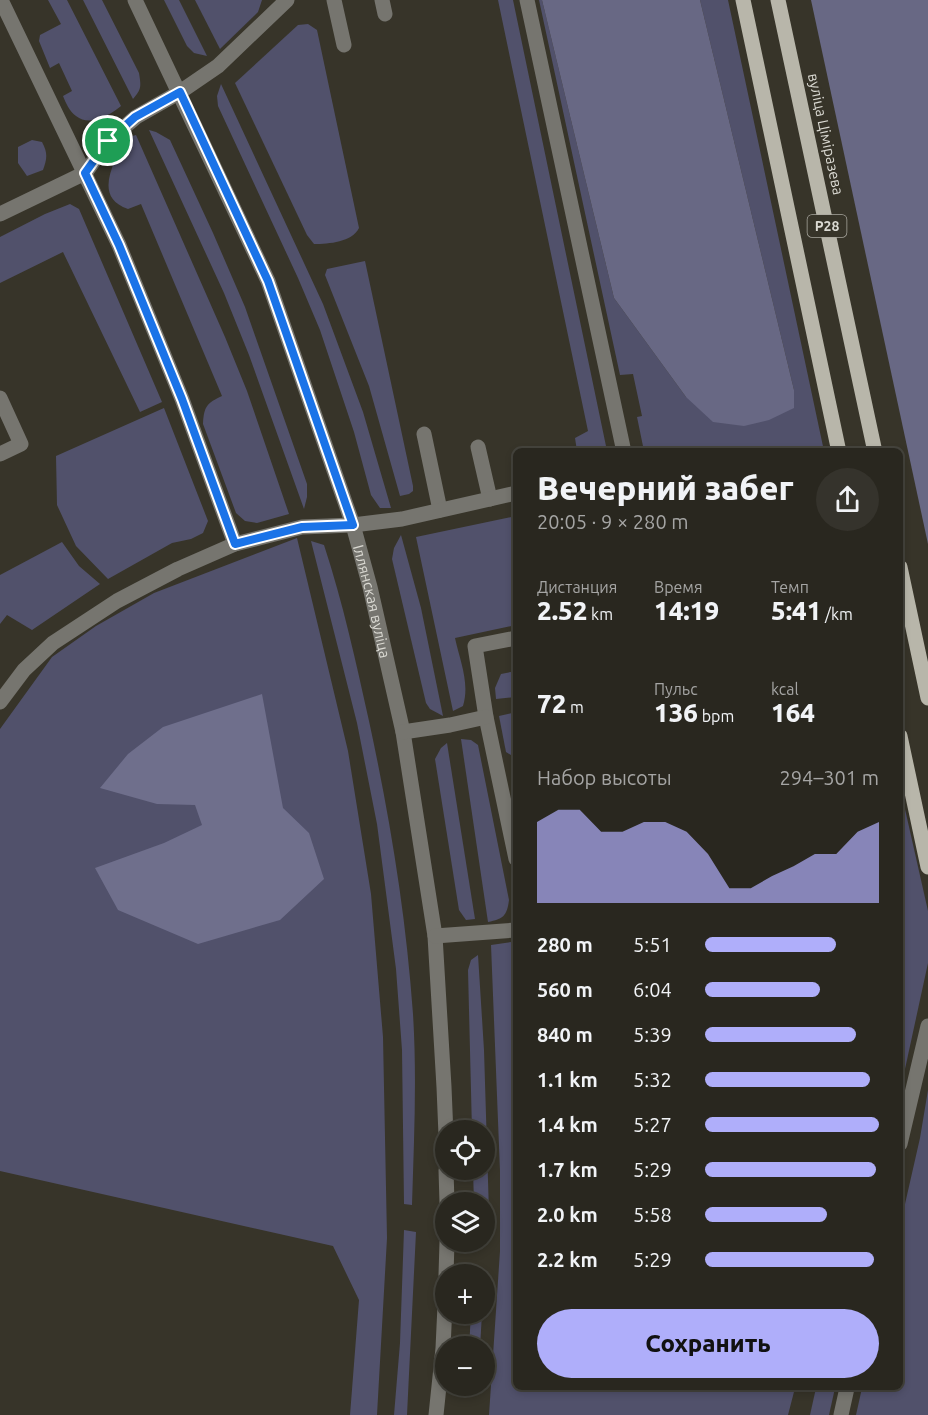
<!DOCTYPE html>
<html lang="ru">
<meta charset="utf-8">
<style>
body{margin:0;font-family:Ubuntu,sans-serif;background:#35332c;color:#f1f3f6;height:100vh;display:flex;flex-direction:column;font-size:22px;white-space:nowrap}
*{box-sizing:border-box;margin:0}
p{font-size:20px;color:#a5a5a4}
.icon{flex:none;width:33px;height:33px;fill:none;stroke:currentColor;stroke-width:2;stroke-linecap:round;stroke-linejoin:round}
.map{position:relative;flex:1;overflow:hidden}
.details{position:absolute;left:513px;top:448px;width:390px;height:942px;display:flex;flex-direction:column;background:#29271f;border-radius:9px;box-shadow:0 3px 9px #0003,0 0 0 2px #45443d}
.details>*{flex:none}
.controls{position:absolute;left:435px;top:1120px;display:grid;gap:12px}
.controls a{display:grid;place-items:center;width:60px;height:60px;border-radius:50%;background:#29271f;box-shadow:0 3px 9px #0003,0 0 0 2px #45443d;font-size:30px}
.pin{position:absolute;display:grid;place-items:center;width:51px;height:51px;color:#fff;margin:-26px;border:3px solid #fff;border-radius:50%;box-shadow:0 2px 6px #0007}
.round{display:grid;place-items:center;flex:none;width:63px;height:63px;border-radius:32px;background:#35332c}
.head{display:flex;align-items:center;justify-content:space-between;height:102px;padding:0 24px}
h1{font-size:33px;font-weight:800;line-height:45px}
.metrics{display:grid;grid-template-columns:repeat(3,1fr);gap:9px;height:102px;padding:6px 24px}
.metrics div{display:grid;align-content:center}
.metrics b{font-size:26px;font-weight:800}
.metrics small{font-size:16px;font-weight:400}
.metrics p{font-size:16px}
.chart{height:168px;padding:12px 24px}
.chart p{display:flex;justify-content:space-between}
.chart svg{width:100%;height:108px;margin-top:6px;fill:#afaefa;opacity:.7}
.cta{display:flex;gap:12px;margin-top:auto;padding:12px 24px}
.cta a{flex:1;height:69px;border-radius:36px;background:#afaefa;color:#111;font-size:24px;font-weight:800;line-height:69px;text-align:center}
ul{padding:0 24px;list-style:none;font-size:20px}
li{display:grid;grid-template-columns:96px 72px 1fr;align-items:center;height:45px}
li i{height:15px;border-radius:8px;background:#afaefa}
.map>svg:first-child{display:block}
.green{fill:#51516b}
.forest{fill:#686884}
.water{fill:#6f6f8c}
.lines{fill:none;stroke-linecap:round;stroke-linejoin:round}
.minor{stroke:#76756f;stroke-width:15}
.major{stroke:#b8b6aa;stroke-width:15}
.route-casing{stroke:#fff;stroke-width:12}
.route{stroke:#1a73e8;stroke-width:8}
.labels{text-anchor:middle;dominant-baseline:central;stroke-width:5;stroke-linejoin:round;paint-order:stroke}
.shield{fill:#373429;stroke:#aaa8a0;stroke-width:1.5}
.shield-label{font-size:14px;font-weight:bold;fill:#dbdad3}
.street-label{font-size:15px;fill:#dbdad3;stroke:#373429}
</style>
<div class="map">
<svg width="928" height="1415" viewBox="0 0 928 1415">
<rect width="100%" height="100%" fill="#373429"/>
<g class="green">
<path d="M48,0H67L121,106C110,115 90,127 76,116C69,111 66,103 63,96L72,91L59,63L50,68L39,41L40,35L61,24Z"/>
<path d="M83,0H102L139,73C141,86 142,89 133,99Z"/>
<path d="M164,0H179L207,56L194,53L187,46Z"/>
<path d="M195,0H262L258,12L220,49Z"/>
<path d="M498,0H513L606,446L604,451H577L575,438L588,431Z"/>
<path d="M539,0H542L614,298L686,397L793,408L794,390L700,0H728L824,451H644L637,417L642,416L633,374L620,375Z"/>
<path d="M308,24L317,30L359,228C352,242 329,244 314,244L307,235L235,83L298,25Z"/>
<path d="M221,84L323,304L363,412L391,508H380L371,495L354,432L320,330L298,278L218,106L217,96Z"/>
<path d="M149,130L156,132L170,140L213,233L245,307L307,484V497L304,509L249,355L224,293Z"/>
<path d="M136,135L225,337L247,391L289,514L257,523L245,521L236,513L203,424C204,406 207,403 222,396L141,204L128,209C92,197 115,162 125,138Z"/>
<path d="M32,140L42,142C48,153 47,159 43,170L27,176L18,163V147Z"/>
<path d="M70,204L79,209L162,402L140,412L63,252L0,283V237L45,214Z"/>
<path d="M365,261L413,486V491L409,494L400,496L369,386L325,275L327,269Z"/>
<path d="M164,408L208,521L203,533L191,539L172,543L108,579L76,546L57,505L56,456Z"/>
<path d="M516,516V625L455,638C460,661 470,683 463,706L453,711L416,537Z"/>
<path d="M401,535L421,608L443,716L430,709L426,703L392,559L394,548Z"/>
<path d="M297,538L348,751L371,894L383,1037L387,1238L377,1415H350L359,1300L333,1246L0,1171V729L52,657L96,626L154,593Z"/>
<path d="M311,541L324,545C343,603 356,662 369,721C390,818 406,915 413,1014C417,1077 414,1141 412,1205L404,1204L402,1050L396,969L377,824L357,723Z"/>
<path d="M62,542L79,566L100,584L32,630L7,615L0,624V575Z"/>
<path d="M516,671V697L496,699L495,688L501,674Z"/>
<path d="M516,712V758L506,752L499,716Z"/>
<path d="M461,739L471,740L478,745L509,900C507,916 503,919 488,922Z"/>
<path d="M447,743L475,919L466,920L459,910L435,759L441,748Z"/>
<path d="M900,787L928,911V963L900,1092Z"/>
<path d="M511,942L516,947V1388H795L788,1415H489L500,1251V1171L491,945Z"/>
<path d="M478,955L484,1050L489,1213L485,1212L484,1203H474L473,1170H484V1131H472L468,970L471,960Z"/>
<path d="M928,1090V1415H856L862,1388H900V1226L920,1138Z"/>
<path d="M404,1230L416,1232L407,1415H394L400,1343Z"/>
<path d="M471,1314H482L480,1347H469Z"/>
<path d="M816,1388H835L829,1415H810Z"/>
</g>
<g class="forest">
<path d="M542,0H700L794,390V408L769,420L744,426L713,422L686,397L614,298Z"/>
<path d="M811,0H928V544Z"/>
</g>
<path class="water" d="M262,694L283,808L309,833L324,879L280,920L198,944L118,910L95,868L164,843L202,825L195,805L157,804L100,788L128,754L163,727Z"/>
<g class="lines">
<g class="minor">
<path d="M1,0L119,245L182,399L235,544"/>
<path id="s1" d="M135,0L268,281L353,525L370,587L403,732L435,936L444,1087L446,1135"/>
<path d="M334,0L344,45"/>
<path d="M382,0L385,14"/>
<path d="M527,0L624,452"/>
<path d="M0,214L85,173L108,141L136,117L180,92L218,66L287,0"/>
<path d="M0,398L21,444L0,454"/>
<path d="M424,434L440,510"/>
<path d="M478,447L490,499"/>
<path d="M516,638L475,646L486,717L516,859"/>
<path d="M0,702L24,670L53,643L117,601L178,569L235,544L302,527L353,525L402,519L516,493"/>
<path d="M403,732L450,725L486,717"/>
<path d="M435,936L516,930"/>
<path d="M900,1144L928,1026"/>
<path d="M446,1170L447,1203"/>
<path d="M446,1275L447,1242"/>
<path d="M436,1415L443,1348L446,1284"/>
<path d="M841,1415L847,1388"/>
</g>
<g class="major">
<path d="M743,0L839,452"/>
<path d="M778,0L875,452"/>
<path d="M900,567L928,698"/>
<path d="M900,736L928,867"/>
</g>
</g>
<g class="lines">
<g class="route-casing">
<path id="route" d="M180,92L268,281L353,525L302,527L235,544L182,399L119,245L85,173L108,141L135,117Z"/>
</g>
<use href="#route" class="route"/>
</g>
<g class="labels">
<rect class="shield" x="807.5" y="215" width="39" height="22" rx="4.5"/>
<g class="shield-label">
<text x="827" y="226">Р28</text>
</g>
<g class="street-label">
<text transform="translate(826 134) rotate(78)">вуліца Ціміразева</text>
<text stroke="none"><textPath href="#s1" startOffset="648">Іллянская вуліца</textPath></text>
</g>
</g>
</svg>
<div class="controls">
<a><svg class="icon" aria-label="locate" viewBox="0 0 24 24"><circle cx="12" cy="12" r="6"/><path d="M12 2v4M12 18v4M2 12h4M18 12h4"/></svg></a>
<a><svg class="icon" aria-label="layers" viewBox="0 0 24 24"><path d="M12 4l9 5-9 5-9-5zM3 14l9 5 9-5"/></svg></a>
<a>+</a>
<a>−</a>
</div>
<div class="pin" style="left:108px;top:141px;background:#1e9e55"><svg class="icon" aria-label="arrive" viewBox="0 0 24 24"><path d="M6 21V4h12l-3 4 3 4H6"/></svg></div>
<section class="details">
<div class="head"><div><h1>Вечерний забег</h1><p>20:05 · 9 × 280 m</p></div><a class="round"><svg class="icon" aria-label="share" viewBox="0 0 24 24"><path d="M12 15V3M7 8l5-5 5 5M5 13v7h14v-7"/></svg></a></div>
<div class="metrics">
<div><p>Дистанция</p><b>2.52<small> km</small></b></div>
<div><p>Время</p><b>14:19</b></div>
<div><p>Темп</p><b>5:41<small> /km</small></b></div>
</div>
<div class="metrics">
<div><b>72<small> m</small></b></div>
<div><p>Пульс</p><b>136<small> bpm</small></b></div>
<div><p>kcal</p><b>164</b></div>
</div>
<div class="chart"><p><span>Набор высоты</span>294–301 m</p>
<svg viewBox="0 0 160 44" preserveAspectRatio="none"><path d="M0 44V11L10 6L20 6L30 15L40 15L50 11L60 11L70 15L80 24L90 38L100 38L110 33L120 29L130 24L140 24L150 15L160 11V44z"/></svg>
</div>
<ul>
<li><b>280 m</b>5:51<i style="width:75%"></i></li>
<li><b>560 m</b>6:04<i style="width:66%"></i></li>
<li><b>840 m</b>5:39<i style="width:87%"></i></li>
<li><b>1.1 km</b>5:32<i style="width:95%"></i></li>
<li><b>1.4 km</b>5:27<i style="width:100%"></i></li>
<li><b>1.7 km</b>5:29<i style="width:98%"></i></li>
<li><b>2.0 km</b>5:58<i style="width:70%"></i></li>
<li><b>2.2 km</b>5:29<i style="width:97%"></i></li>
</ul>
<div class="cta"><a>Сохранить</a></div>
</section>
</div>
